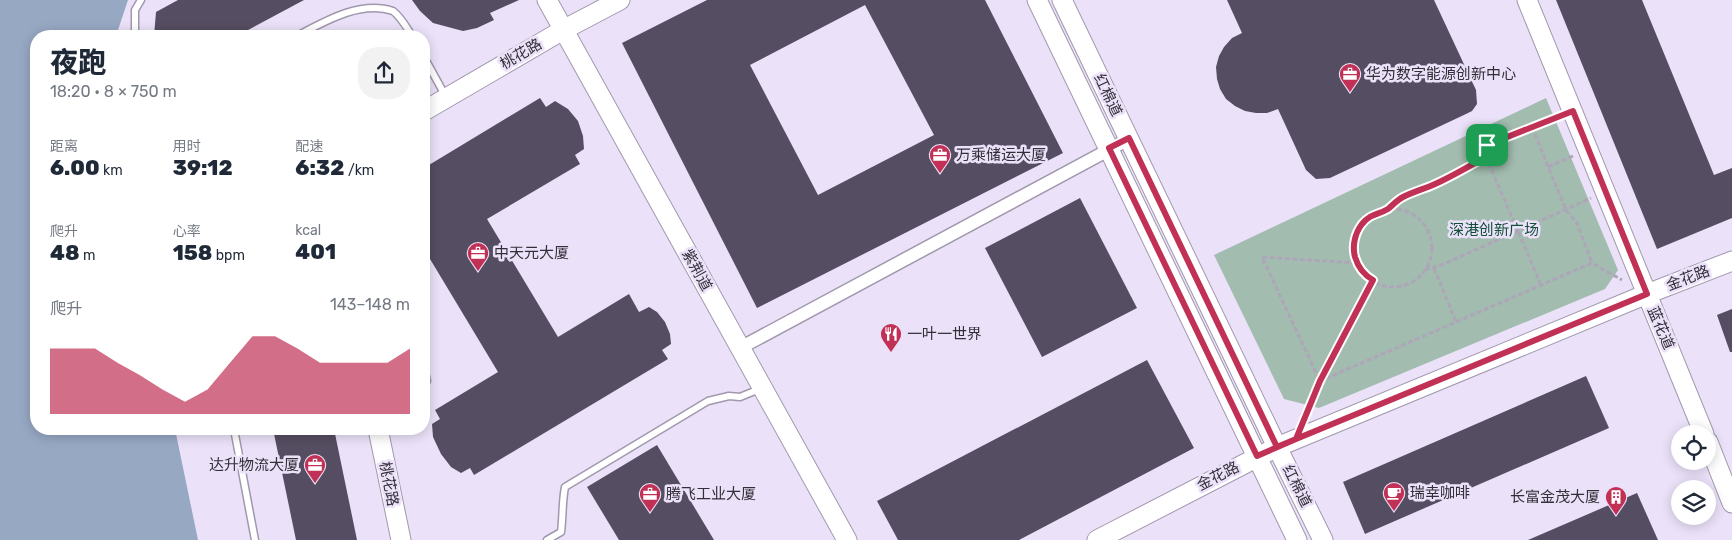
<!DOCTYPE html>
<html lang="zh">
<meta charset="utf-8">
<style>
body{margin:0;font-family:Rubik,"Noto Sans SC",sans-serif;background:#f2f2f3;color:#1f2937;height:100vh;display:flex;flex-direction:column;font-size:19px;white-space:nowrap}
*{box-sizing:border-box;margin:0}
p{font-size:16px;color:#747a83}
.icon{flex:none;width:28px;height:28px;fill:none;stroke:currentColor;stroke-width:2;stroke-linecap:round;stroke-linejoin:round}
.map{position:relative;flex:1;overflow:hidden}
.details{position:absolute;left:30px;top:30px;width:400px;height:405px;display:flex;flex-direction:column;background:#fff;border-radius:20px;box-shadow:0 2px 12px #0003}
.details>*{flex:none}
.buttons{position:absolute;left:1671px;top:425px;display:grid;gap:10px}
.buttons a{display:grid;place-items:center;width:45px;height:45px;border-radius:50%;background:#fff;box-shadow:0 2px 12px #0003;font-size:25px}
.pin{position:absolute;display:grid;place-items:center;width:42px;height:42px;color:#fff;margin:-21px;border-radius:10px;box-shadow:0 2px 8px #0006}
.round{display:grid;place-items:center;flex:none;width:52px;height:52px;border-radius:20px;background:#f2f2f3}
.head{display:flex;align-items:center;justify-content:space-between;height:85px;padding:0 20px}
h1{font-size:28px;font-weight:800;line-height:38px}
.figures{display:grid;grid-template-columns:repeat(3,1fr);gap:8px;height:85px;padding:5px 20px}
.figures div{display:grid;align-content:center}
.figures b{font-size:21px;font-weight:800}
.figures small{font-size:14px;font-weight:400}
.figures p{font-size:14px}
.chart{height:140px;padding:10px 20px}
.chart p{display:flex;justify-content:space-between}
.chart svg{width:100%;height:90px;margin-top:5px;fill:#c13156;opacity:.7}
.map>svg:first-child{display:block}
.green{fill:#a2bcaf}
.water{fill:#97a8c3}
.building{fill:#554d61;fill-rule:evenodd}
.lines{fill:none;stroke-linecap:round;stroke-linejoin:round}
.lane-casing{stroke:#a198ae;stroke-width:9}
.street-casing{stroke:#a198ae;stroke-width:15}
.secondary-casing{stroke:#a198ae;stroke-width:21}
.path{stroke:#ada6b8;stroke-width:3;stroke-dasharray:5 2.5;stroke-linecap:butt}
.lane{stroke:#fff;stroke-width:6}
.street{stroke:#fff;stroke-width:12}
.secondary{stroke:#fff;stroke-width:19}
.route-casing{stroke:#fff;stroke-width:10}
.route{stroke:#c13156;stroke-width:6}
.labels{text-anchor:middle;dominant-baseline:central;stroke-width:5;stroke-linejoin:round;paint-order:stroke}
.street-label{font-size:15px;fill:#332f38;stroke:#ebe2f9}
.poi-label{font-size:15px;fill:#332f38;stroke:#ebe2f9;text-anchor:start}
.park-label{font-size:15px;fill:#114f38;stroke:#ebe2f9}
</style>
<div class="map">
<svg width="1732" height="540" viewBox="0 0 1732 540">
<rect width="100%" height="100%" fill="#ebe2f9"/>
<path class="green" d="M1546,98L1618,270L1605,289L1319,408L1284,399L1214,255Z"/>
<path class="water" d="M0,0H128L116,36H36V429H175L198,540H0Z"/>
<g class="building">
<path d="M178,0H304L237,36H154L156,12Z"/>
<path d="M412,0H519L490,13L494,20L477,28L463,31L433,23L420,11Z"/>
<path d="M707,0H985L1063,153L757,308L622,43ZM865,5L934,135L818,195L750,65Z"/>
<path d="M1227,0H1434L1476,90L1477,104L1472,111L1466,114L1330,178L1316,179L1306,170L1278,109L1267,113H1256L1245,111L1235,106L1226,99L1220,89L1217,79L1216,67L1219,56L1224,47L1232,38L1242,33Z"/>
<path d="M1556,0H1642L1714,175L1732,168V218L1657,249Z"/>
<path d="M540,98L546,107L555,101L568,109L578,121L583,136L584,149L575,155L580,164L487,219L558,337L629,294L639,312L649,307L657,312L665,322L670,334L671,344L662,350L668,359L474,475L470,468L461,473L451,467L441,454L433,437L432,424L440,419L435,410L498,372L424,249V168Z"/>
<path d="M1080,198L1137,308L1042,357L985,248Z"/>
<path d="M1732,309V352H1730L1717,315Z"/>
<path d="M1147,360L1194,448L1019,540H898L877,501Z"/>
<path d="M1586,376L1609,428L1365,534L1343,482Z"/>
<path d="M273,429H334L357,540H296Z"/>
<path d="M657,445L714,540H619L587,487Z"/>
<path d="M1637,493L1658,540H1528Z"/>
</g>
<g class="lines">
<g class="lane-casing">
<g id="lane">
<path d="M135,36V10L141,0"/>
<path d="M297,36C325,21 361,0 393,11C401,17 407,28 412,36"/>
<path d="M424,57L446,97"/>
<path d="M424,367L427,381"/>
<path d="M234,429L255,540"/>
<path d="M547,540L561,532C563,517 562,502 565,487L708,401L729,396L740,397L762,388"/>
</g>
</g>
<g class="street-casing">
<path id="street" d="M740,348L1129,139"/>
</g>
<g class="secondary-casing">
<g id="secondary">
<path d="M547,0L847,540"/>
<path d="M1037,0L1297,540"/>
<path d="M1062,0L1277,447L1323,540"/>
<path d="M1527,0L1704,434"/>
<path d="M424,111L563,30L620,0"/>
<path d="M378,429L401,540"/>
<path d="M1708,442L1732,503"/>
<path d="M1097,540L1277,447L1647,294L1732,261"/>
</g>
</g>
<g class="path">
<path d="M1532,127L1566,210L1577,223L1592,263"/>
<path d="M1548,167L1573,156"/>
<path d="M1387,209L1403,197L1443,180L1486,157"/>
<circle cx="1393" cy="248" r="39"/>
<path d="M1357,263L1262,257L1320,381L1373,280"/>
<path d="M1434,268L1456,322"/>
<path d="M1425,270L1444,264L1591,198"/>
<path d="M1541,285L1484,152V148L1487,145L1558,117"/>
<path d="M1305,417L1320,381L1592,263L1622,280"/>
</g>
<use href="#lane" class="lane"/>
<use href="#street" class="street"/>
<use href="#secondary" class="secondary"/>
</g>
<g class="lines">
<g class="route-casing">
<path id="route" d="M1487,145L1484,148L1486,157C1467,167 1448,179 1428,187C1420,190 1411,193 1403,197C1397,200 1393,205 1388,209C1378,215 1371,213 1362,224C1355,233 1352,246 1355,257C1358,267 1364,275 1373,280L1320,381L1296,439L1257,456L1109,148L1129,138L1277,447L1296,439L1647,294L1573,111L1487,145"/>
</g>
<use href="#route" class="route"/>
</g>
<defs>
<g id="office-pin" transform="scale(1.125)"><path d="M0 17L-7.5 6A9.5 9.5 0 1 1 7.5 6Z" fill="#c13156" stroke="#ebe2f9"/><path d="M-6-3h4V-5.5h4V-3h4V5H-6ZM-1-4.5V-3h2v-1.5ZM-6 0V1H6V0Z" fill="#fff"/></g>
<g id="restaurant-pin" transform="scale(1.125)"><path d="M0 17L-7.5 6A9.5 9.5 0 1 1 7.5 6Z" fill="#c13156" stroke="#ebe2f9"/><path d="M-5-6h1v4h1v-4h1v4h1v-4h1v5L-1.5 .5V6h-2V.5L-5-1ZM5-6V6H3V1.5H1.5Q1.5-4 5-6Z" fill="#fff"/></g>
<g id="cafe-pin" transform="scale(1.125)"><path d="M0 17L-7.5 6A9.5 9.5 0 1 1 7.5 6Z" fill="#c13156" stroke="#ebe2f9"/><path d="M-5.5-4.5H6V0H3Q3 3.5 0 3.5H-2.5Q-5.5 3.5-5.5 0ZM3-3.2v2h1.7v-2ZM-6 4.5H4V6H-6Z" fill="#fff"/></g>
<g id="building-pin" transform="scale(1.125)"><path d="M0 17L-7.5 6A9.5 9.5 0 1 1 7.5 6Z" fill="#c13156" stroke="#ebe2f9"/><path d="M-4-6H4V6H1V3H-1V6H-4ZM-2.5-4.3h1.7v1.8h-1.7ZM.8-4.3h1.7v1.8H.8ZM-2.5-1h1.7V.8h-1.7ZM.8-1h1.7V.8H.8Z" fill="#fff"/></g>
</defs>
<g fill-rule="evenodd">
<use href="#office-pin" x="1350" y="74"/>
<use href="#office-pin" x="940" y="155"/>
<use href="#office-pin" x="478" y="253"/>
<use href="#restaurant-pin" x="891" y="334"/>
<use href="#office-pin" x="315" y="465"/>
<use href="#cafe-pin" x="1394" y="493"/>
<use href="#office-pin" x="650" y="494"/>
<use href="#building-pin" x="1616" y="497"/>
</g>
<g class="labels">
<g class="street-label">
<text transform="translate(521 54) rotate(-30)">桃花路</text>
<text transform="translate(1108 95) rotate(64)">红棉道</text>
<text transform="translate(697 270) rotate(61)">紫荆道</text>
<text transform="translate(1688 278) rotate(-21)">金花路</text>
<text transform="translate(1661 328) rotate(67)">蓝花道</text>
<text transform="translate(1218 476) rotate(-27)">金花路</text>
<text transform="translate(389 484) rotate(79)">桃花路</text>
<text transform="translate(1297 486) rotate(63)">红棉道</text>
</g>
<g class="poi-label">
<text x="1366" y="74">华为数字能源创新中心</text>
<text x="956" y="155">万乘储运大厦</text>
<text x="494" y="253">中天元大厦</text>
<text x="907" y="334">一叶一世界</text>
<text x="299" y="465" text-anchor="end">达升物流大厦</text>
<text x="1410" y="493">瑞幸咖啡</text>
<text x="666" y="494">腾飞工业大厦</text>
<text x="1600" y="497" text-anchor="end">长富金茂大厦</text>
</g>
<g class="park-label">
<text x="1494" y="230">深港创新广场</text>
</g>
</g>
</svg>
<div class="buttons">
<a><svg class="icon" aria-label="locate" viewBox="0 0 24 24"><circle cx="12" cy="12" r="6"/><path d="M12 2v4M12 18v4M2 12h4M18 12h4"/></svg></a>
<a><svg class="icon" aria-label="layers" viewBox="0 0 24 24"><path d="M12 4l9 5-9 5-9-5zM3 14l9 5 9-5"/></svg></a>
</div>
<div class="pin" style="left:1487px;top:145px;background:#1e9e55"><svg class="icon" aria-label="arrive" viewBox="0 0 24 24"><path d="M6 21V4h12l-3 4 3 4H6"/></svg></div>
<section class="details">
<div class="head"><div><h1>夜跑</h1><p>18:20 · 8 × 750 m</p></div><a class="round"><svg class="icon" aria-label="share" viewBox="0 0 24 24"><path d="M12 15V3M7 8l5-5 5 5M5 13v7h14v-7"/></svg></a></div>
<div class="figures">
<div><p>距离</p><b>6.00<small> km</small></b></div>
<div><p>用时</p><b>39:12</b></div>
<div><p>配速</p><b>6:32<small> /km</small></b></div>
</div>
<div class="figures">
<div><p>爬升</p><b>48<small> m</small></b></div>
<div><p>心率</p><b>158<small> bpm</small></b></div>
<div><p>kcal</p><b>401</b></div>
</div>
<div class="chart"><p><span>爬升</span>143–148 m</p>
<svg viewBox="0 0 160 44" preserveAspectRatio="none"><path d="M0 44V12L10 12L20 12L30 19L40 25L50 32L60 38L70 32L80 19L90 6L100 6L110 12L120 19L130 19L140 19L150 19L160 12V44z"/></svg>
</div>
</section>
</div>
